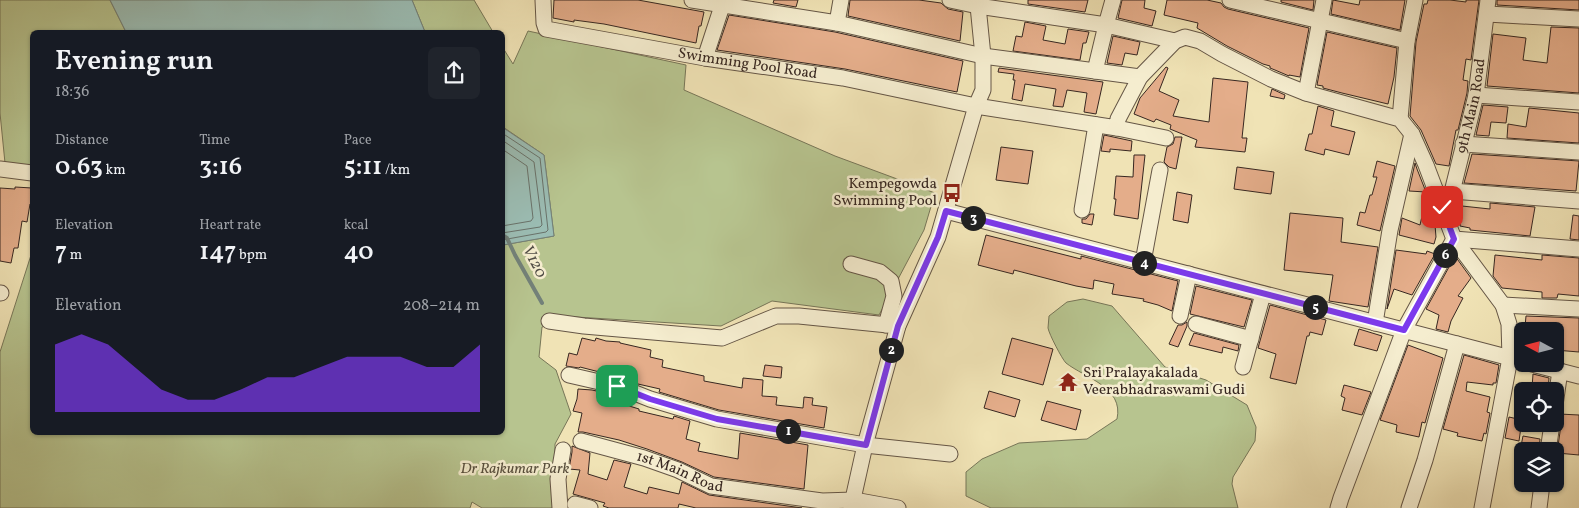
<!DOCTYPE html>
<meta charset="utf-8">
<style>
body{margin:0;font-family:Vollkorn,serif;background:#20242c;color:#f1f3f6;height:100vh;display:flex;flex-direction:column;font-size:19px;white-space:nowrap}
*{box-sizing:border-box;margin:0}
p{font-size:16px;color:#9ea1a6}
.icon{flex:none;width:28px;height:28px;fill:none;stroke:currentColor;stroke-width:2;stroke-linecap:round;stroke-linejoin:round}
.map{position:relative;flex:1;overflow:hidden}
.sheet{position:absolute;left:30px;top:30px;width:475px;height:405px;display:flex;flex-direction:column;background:#171b24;border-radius:8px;box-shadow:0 1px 4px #0004}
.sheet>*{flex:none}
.needle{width:32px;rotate:277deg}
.buttons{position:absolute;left:1514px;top:322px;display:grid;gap:10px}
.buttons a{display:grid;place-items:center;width:50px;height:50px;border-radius:8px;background:#171b24;box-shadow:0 1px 4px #0004;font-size:25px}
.pin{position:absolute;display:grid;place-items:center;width:42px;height:42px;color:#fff;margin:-21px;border-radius:10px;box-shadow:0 2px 8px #0006}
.km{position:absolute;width:25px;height:25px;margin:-12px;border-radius:50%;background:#222;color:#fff;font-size:14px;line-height:25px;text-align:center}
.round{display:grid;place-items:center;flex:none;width:52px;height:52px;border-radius:8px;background:#20242c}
.summary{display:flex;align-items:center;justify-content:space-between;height:85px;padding:0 25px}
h1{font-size:28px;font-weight:600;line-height:38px}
.stats{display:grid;grid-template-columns:repeat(3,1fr);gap:8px;height:85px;padding:5px 25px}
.stats div{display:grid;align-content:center}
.stats b{font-size:25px;font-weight:600}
.stats small{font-size:14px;font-weight:400}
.stats p{font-size:14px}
.chart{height:140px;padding:10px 25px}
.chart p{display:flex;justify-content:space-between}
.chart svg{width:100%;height:90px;margin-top:5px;fill:#7c3aed;opacity:.7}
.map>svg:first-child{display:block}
.green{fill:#b7c48f;stroke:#777658}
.water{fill:#9bbdb4;stroke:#738179}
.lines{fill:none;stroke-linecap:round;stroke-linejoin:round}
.shore{stroke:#69726a;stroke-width:1}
.stream{stroke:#738179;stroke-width:4}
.building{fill:#e4ad8a;stroke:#372721}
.minor-casing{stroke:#655646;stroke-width:17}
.minor{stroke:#f5edcf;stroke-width:15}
.route-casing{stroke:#fff;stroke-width:10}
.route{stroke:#7c3aed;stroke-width:6}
.labels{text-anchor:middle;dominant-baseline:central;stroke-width:5;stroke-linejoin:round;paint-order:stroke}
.street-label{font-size:15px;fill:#372721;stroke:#f5edcf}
.poi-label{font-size:15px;fill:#372721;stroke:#f5edcf;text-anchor:end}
.park-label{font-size:15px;font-style:italic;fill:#574e3c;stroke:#f5edcf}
.water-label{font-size:16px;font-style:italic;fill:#504c46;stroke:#f5edcf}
</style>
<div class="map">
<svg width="1579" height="508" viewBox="0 0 1579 508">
<rect width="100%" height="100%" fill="#f0e3b5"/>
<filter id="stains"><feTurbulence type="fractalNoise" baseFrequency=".004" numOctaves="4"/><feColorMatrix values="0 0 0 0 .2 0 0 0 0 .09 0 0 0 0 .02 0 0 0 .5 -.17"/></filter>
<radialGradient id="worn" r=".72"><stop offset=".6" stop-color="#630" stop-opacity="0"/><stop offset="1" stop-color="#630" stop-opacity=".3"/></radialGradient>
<g class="green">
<path d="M0,0H110L126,32H32V167L5,163L0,113Z"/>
<path d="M412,0H474L493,32H425Z"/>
<path d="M528,31L686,65L684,90L835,156L935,193L924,230L879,315L772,301L721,326L576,317L542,327L539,357L556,370L571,414L555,444V508H482L472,502L470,508H0V352L32,252V432H502L503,245L554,236L544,155L503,127V48L513,64Z"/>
<path d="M1083,299L1112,306L1165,367L1206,380L1247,405L1256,427L1255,441L1233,477L1232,484L1238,508H991L966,496V472L982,459L1019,443L1087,439L1117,419C1124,387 1085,378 1066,363C1062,359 1049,334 1048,328C1048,324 1049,320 1049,316L1067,302Z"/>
</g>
<g class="water">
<path d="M110,0H412L425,32H126Z"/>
<path d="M502,127L544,155L554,236L503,245Z"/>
</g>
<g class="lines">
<g class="shore">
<path d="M502,133L540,158L548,230L546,232L502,240"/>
<path d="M502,140L534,162L542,225L540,227L502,233"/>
<path d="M502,149L527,166L533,218L531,221L502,226"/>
</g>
<path class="stream" d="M502,235L507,238L515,255L542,303"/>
</g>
<g class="building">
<path d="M554,0H638L704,12L701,26H699L696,43L604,24L574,20V22L553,18Z"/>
<path d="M774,0H798L796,7L773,3Z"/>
<path d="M850,0H919L941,3L948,9L963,12L960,41L848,16Z"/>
<path d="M1028,0H1088L1085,12L1028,4Z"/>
<path d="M1122,0H1145L1144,8L1156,11L1152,26L1118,18Z"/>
<path d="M1167,0H1207L1221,3L1224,7L1228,9L1309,28L1300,77L1289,75V76L1275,70L1270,68V66L1263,64L1227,46L1197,28L1198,23L1164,15Z"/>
<path d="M1281,0H1314L1313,10L1281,2Z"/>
<path d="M1333,0L1359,5L1360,0H1405L1400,30L1331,14Z"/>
<path d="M1428,0H1450L1466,2V0H1479L1471,60L1466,59L1463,80L1468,81L1467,93L1458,130H1456L1449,166L1436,164L1421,130L1410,116L1416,42L1424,4H1427Z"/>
<path d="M1497,0H1579V10L1497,5Z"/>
<path d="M729,15L835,32L963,61L957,92L845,69L717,50Z"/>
<path d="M1025,22L1046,26L1043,40L1065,44L1068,29L1089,32L1086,43H1083L1080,60L1013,51L1016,36L1022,37Z"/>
<path d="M1551,27L1579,28V93L1487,86L1493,34L1526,38L1523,60L1547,63Z"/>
<path d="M1327,32L1397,48L1394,77L1388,104L1342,93L1323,88V86L1317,85Z"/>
<path d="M1113,36L1140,42L1137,55L1125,53L1122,65L1107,63Z"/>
<path d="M1166,67L1168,68L1159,91L1179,100L1173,116L1209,122L1213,78L1248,82L1242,138H1247L1245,152L1195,147L1197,140L1170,129L1171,125L1156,119L1154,122L1134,114L1140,98Z"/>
<path d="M999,68L1103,82L1096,114L1084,112L1087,93L1067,90L1063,107L1053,106L1056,89L1025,84L1022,101L1012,99L1015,80H1013L1014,74L998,72Z"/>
<path d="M1272,89L1285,95L1284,99L1270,96Z"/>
<path d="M1483,105L1508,107L1506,123L1491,122L1489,136L1476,135Z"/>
<path d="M1318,106L1334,111L1331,126L1355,132L1349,155L1325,149L1324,155L1305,150L1309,134H1312Z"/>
<path d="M1529,108L1579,113V143L1507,138L1508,124L1526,127Z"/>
<path d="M1104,135L1132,141L1131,151L1110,149V152L1101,151Z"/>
<path d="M1175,137H1182L1176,169L1169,167L1164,162L1167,147L1173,144Z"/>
<path d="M1001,147L1033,151L1028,184L996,180Z"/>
<path d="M1472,154L1579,161L1576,191L1464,183Z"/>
<path d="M1134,155H1145L1138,219L1114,215L1116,199H1114L1116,176L1133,177Z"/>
<path d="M1377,161L1395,166L1380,231L1357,225L1360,212L1365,213L1370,195H1372L1377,177H1373Z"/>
<path d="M1415,163L1417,169L1426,192L1409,191Z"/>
<path d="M1237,167L1274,172L1271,194L1234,189Z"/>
<path d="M15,187L32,188V205L30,204L27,222L22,221L18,248H14L11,263L0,261V188L15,189Z"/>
<path d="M1177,192L1192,195L1188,223L1173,220Z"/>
<path d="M1427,194L1434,213L1436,237L1434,244L1399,235L1402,218L1420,225Z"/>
<path d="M1490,203L1535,207L1530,236L1470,230V228L1460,226L1462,206L1490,209Z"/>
<path d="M1290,213L1343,218L1341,242L1378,247L1368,307L1329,301L1333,275L1284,270Z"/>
<path d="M1090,214H1094L1092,225L1082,223V219H1086Z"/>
<path d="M1573,215L1579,216V240L1570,239Z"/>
<path d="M986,235L1081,259V256L1178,281L1172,311L1158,305L1143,301L1144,299L1112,294L1114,284L1094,280L1093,289L1076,286L1014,270L1013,274L978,265Z"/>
<path d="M1396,250L1426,254L1427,251L1435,254L1412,295L1394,289L1387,309Z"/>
<path d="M1495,255L1542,260V255L1579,258V296L1558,294L1557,298H1542V292L1502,288L1493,276Z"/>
<path d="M1455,256L1471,278L1458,296L1463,298L1451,321L1448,332L1436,329L1439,315L1426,309Z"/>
<path d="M1196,286L1252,300L1244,327L1190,314Z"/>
<path d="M1270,305L1326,320L1322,335L1310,332L1309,336H1307L1296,384L1270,378L1276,354L1258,348Z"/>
<path d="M1526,316L1579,318V352L1555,350V331H1549V328L1525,327Z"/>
<path d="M1187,322V326L1178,347L1169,344L1178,325H1182Z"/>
<path d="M1359,329L1382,336L1377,351L1354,345Z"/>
<path d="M1194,333L1239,345L1238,351L1223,347L1222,353L1189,345Z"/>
<path d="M582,338L595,341L596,338L606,341L620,342V343L651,350L650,357L663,360L662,367L704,376V381L742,388L743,378L763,380L762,396L777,397L776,405L803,408L804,397L813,398L812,405L827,407L824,428L719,410L659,392L660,389L638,384L619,377L580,367L579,368L566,366L569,353L577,355Z"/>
<path d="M1012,338L1053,349L1043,385L1002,374Z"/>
<path d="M1408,345L1443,358L1425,423L1422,422L1419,437L1396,432L1397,425L1380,420Z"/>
<path d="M1464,355L1499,365L1496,383H1493V385L1467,382L1466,391L1490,397L1487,412L1490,413L1486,434L1484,433L1482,441L1457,436L1458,433L1443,429Z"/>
<path d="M765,365L782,367L781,378L763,376Z"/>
<path d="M1533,374L1549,378L1548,390L1532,388Z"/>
<path d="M1344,385L1371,392L1362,415L1342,410L1345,398L1341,396Z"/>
<path d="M578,389L592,390L614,395L612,403H626V405L639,409V411L673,419L674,416L690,421L686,439L700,443L698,451L738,459L740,433L808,445L804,489L714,477L682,462L647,449L619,440L583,432H578L582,413L573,411L577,399Z"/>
<path d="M989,391L1020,400L1015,417L984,408Z"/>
<path d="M1047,401L1081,410L1076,430L1041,420Z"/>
<path d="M1559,414L1579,415V455L1557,453L1561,425L1559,418Z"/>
<path d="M1509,417L1522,420L1519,441L1505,438Z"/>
<path d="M1523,436L1540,439L1539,451H1520Z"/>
<path d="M572,446L590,453L588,474L607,480L614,460L631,464L624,487L647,494L649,487L679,494L682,482L709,495L802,508H696L679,504L678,508H609L603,506L605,503L573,494L580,470L569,469L572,452Z"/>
</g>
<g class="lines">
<g class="minor-casing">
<g id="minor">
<path id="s1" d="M543,0L544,23L546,29L705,58L843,78L976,106L1117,128L1118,119L1140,77L1175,41L1185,37L1200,41L1222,54L1271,79L1306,93L1400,119L1412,134L1426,165L1454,239L1503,305L1509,324L1510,358L1482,508"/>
<path d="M692,0L837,23L983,56L1140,77"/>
<path d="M950,0L978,6L1106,25L1113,0"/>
<path d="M1230,0L1407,41"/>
<path d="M1487,14L1579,19"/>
<path d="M837,23L841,0"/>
<path d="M705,58L724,0"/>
<path d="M1095,71L1106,25L1175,41"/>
<path d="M1306,93L1324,0"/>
<path d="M1476,95L1579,102"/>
<path d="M1400,119L1407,41L1415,0"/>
<path d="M1117,128L1166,138"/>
<path d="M1463,144L1579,152"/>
<path d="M0,169L32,173"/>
<path d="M1452,191L1579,201"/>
<path id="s2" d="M1443,207L1451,196L1476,95L1488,0"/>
<path d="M1082,210L1096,125"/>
<path d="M946,211L1522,361"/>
<path d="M1143,262L1160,170"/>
<path d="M851,264L880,272L891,281L894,296L886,325"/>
<path d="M0,293H1"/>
<path d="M1503,305L1579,309"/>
<path d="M1180,316L1189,274"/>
<path d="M549,321L584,326L722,338L776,316H799L898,326"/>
<path d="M1375,323L1390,230L1412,134"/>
<path d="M1196,324L1251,339"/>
<path d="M1532,364L1579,376"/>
<path d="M1243,367L1263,294"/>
<path d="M569,375L617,386L650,399L717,419L865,445L950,454"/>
<path d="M1555,405L1560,371"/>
<path id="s3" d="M581,441L644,458L678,470L711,486L822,501L854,500L898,508"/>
<path d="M1548,451L1552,424"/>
<path d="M575,504L590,508"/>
<path d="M560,508L558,479L563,450"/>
<path d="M851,508L865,445L898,326L938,237L976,106L983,90V56L978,6L976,0"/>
<path d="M1338,508L1341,498L1404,330L1454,239L1579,249"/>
<path d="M1409,508L1425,460L1457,344"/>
<path d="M1539,508L1542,484"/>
</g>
</g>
<use href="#minor" class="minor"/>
</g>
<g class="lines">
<g class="route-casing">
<path id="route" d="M617,386L650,399L717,419L866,445L898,326L938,237L946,211L1404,330L1454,239L1442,207"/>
</g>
<use href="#route" class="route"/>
</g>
<defs>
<g id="bus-bare" transform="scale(1.5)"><path d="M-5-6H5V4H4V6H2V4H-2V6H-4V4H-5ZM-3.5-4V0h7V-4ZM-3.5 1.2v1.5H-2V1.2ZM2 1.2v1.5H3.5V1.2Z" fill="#8f2418" stroke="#f5edcf" stroke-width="2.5" paint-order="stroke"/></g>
<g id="temple-bare" transform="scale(1.5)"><path d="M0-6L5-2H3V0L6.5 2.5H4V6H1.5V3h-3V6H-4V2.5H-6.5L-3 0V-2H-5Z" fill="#8f2418" stroke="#f5edcf" stroke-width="2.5" paint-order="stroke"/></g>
</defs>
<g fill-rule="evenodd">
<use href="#bus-bare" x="952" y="193"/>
<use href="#temple-bare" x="1068" y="382"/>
</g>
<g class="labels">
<g class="street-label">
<text stroke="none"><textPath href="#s1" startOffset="234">Swimming Pool Road</textPath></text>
<text stroke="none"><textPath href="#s2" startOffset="106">9th Main Road</textPath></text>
<text stroke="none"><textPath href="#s3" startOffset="104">1st Main Road</textPath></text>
</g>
<g class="poi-label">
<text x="937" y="184">Kempegowda<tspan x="937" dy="17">Swimming Pool</tspan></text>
<text x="1083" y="373" text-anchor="start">Sri Pralayakalada<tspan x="1083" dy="17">Veerabhadraswami Gudi</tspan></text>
</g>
<g class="park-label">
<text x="515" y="469">Dr Rajkumar Park</text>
</g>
<g class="water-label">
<text transform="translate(534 262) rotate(62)">V120</text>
</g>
</g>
<rect width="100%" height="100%" filter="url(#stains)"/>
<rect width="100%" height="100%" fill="url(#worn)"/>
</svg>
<div class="buttons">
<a><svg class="needle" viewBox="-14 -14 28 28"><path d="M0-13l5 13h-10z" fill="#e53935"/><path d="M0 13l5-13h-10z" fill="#9ea1a6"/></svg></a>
<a><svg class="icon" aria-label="locate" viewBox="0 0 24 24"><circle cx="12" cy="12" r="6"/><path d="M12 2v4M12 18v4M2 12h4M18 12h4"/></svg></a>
<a><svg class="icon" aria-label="layers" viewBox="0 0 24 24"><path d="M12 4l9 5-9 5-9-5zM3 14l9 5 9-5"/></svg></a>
</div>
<div class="pin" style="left:617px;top:386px;background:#1e9e55"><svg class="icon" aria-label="arrive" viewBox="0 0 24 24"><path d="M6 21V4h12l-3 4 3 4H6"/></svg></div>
<div class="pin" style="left:1442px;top:207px;background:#d93025"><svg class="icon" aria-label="check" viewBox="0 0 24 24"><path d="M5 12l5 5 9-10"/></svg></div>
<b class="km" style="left:788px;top:431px">1</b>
<b class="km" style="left:891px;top:350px">2</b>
<b class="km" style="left:973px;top:218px">3</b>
<b class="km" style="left:1144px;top:263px">4</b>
<b class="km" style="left:1315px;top:307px">5</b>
<b class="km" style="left:1445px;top:255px">6</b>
<section class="sheet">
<div class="summary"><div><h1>Evening run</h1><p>18:36</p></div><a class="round"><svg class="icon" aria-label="share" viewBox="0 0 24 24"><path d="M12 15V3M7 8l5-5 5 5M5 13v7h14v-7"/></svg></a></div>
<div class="stats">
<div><p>Distance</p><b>0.63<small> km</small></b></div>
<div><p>Time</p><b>3:16</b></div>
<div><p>Pace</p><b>5:11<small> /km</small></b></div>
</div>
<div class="stats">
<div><p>Elevation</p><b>7<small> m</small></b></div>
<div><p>Heart rate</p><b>147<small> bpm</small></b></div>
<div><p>kcal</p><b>40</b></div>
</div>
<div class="chart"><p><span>Elevation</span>208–214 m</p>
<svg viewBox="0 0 160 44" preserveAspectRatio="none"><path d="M0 44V11L10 6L20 11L30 22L40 33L50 38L60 38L70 33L80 27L90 27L100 22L110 17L120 17L130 17L140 22L150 22L160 11V44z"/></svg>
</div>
</section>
</div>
